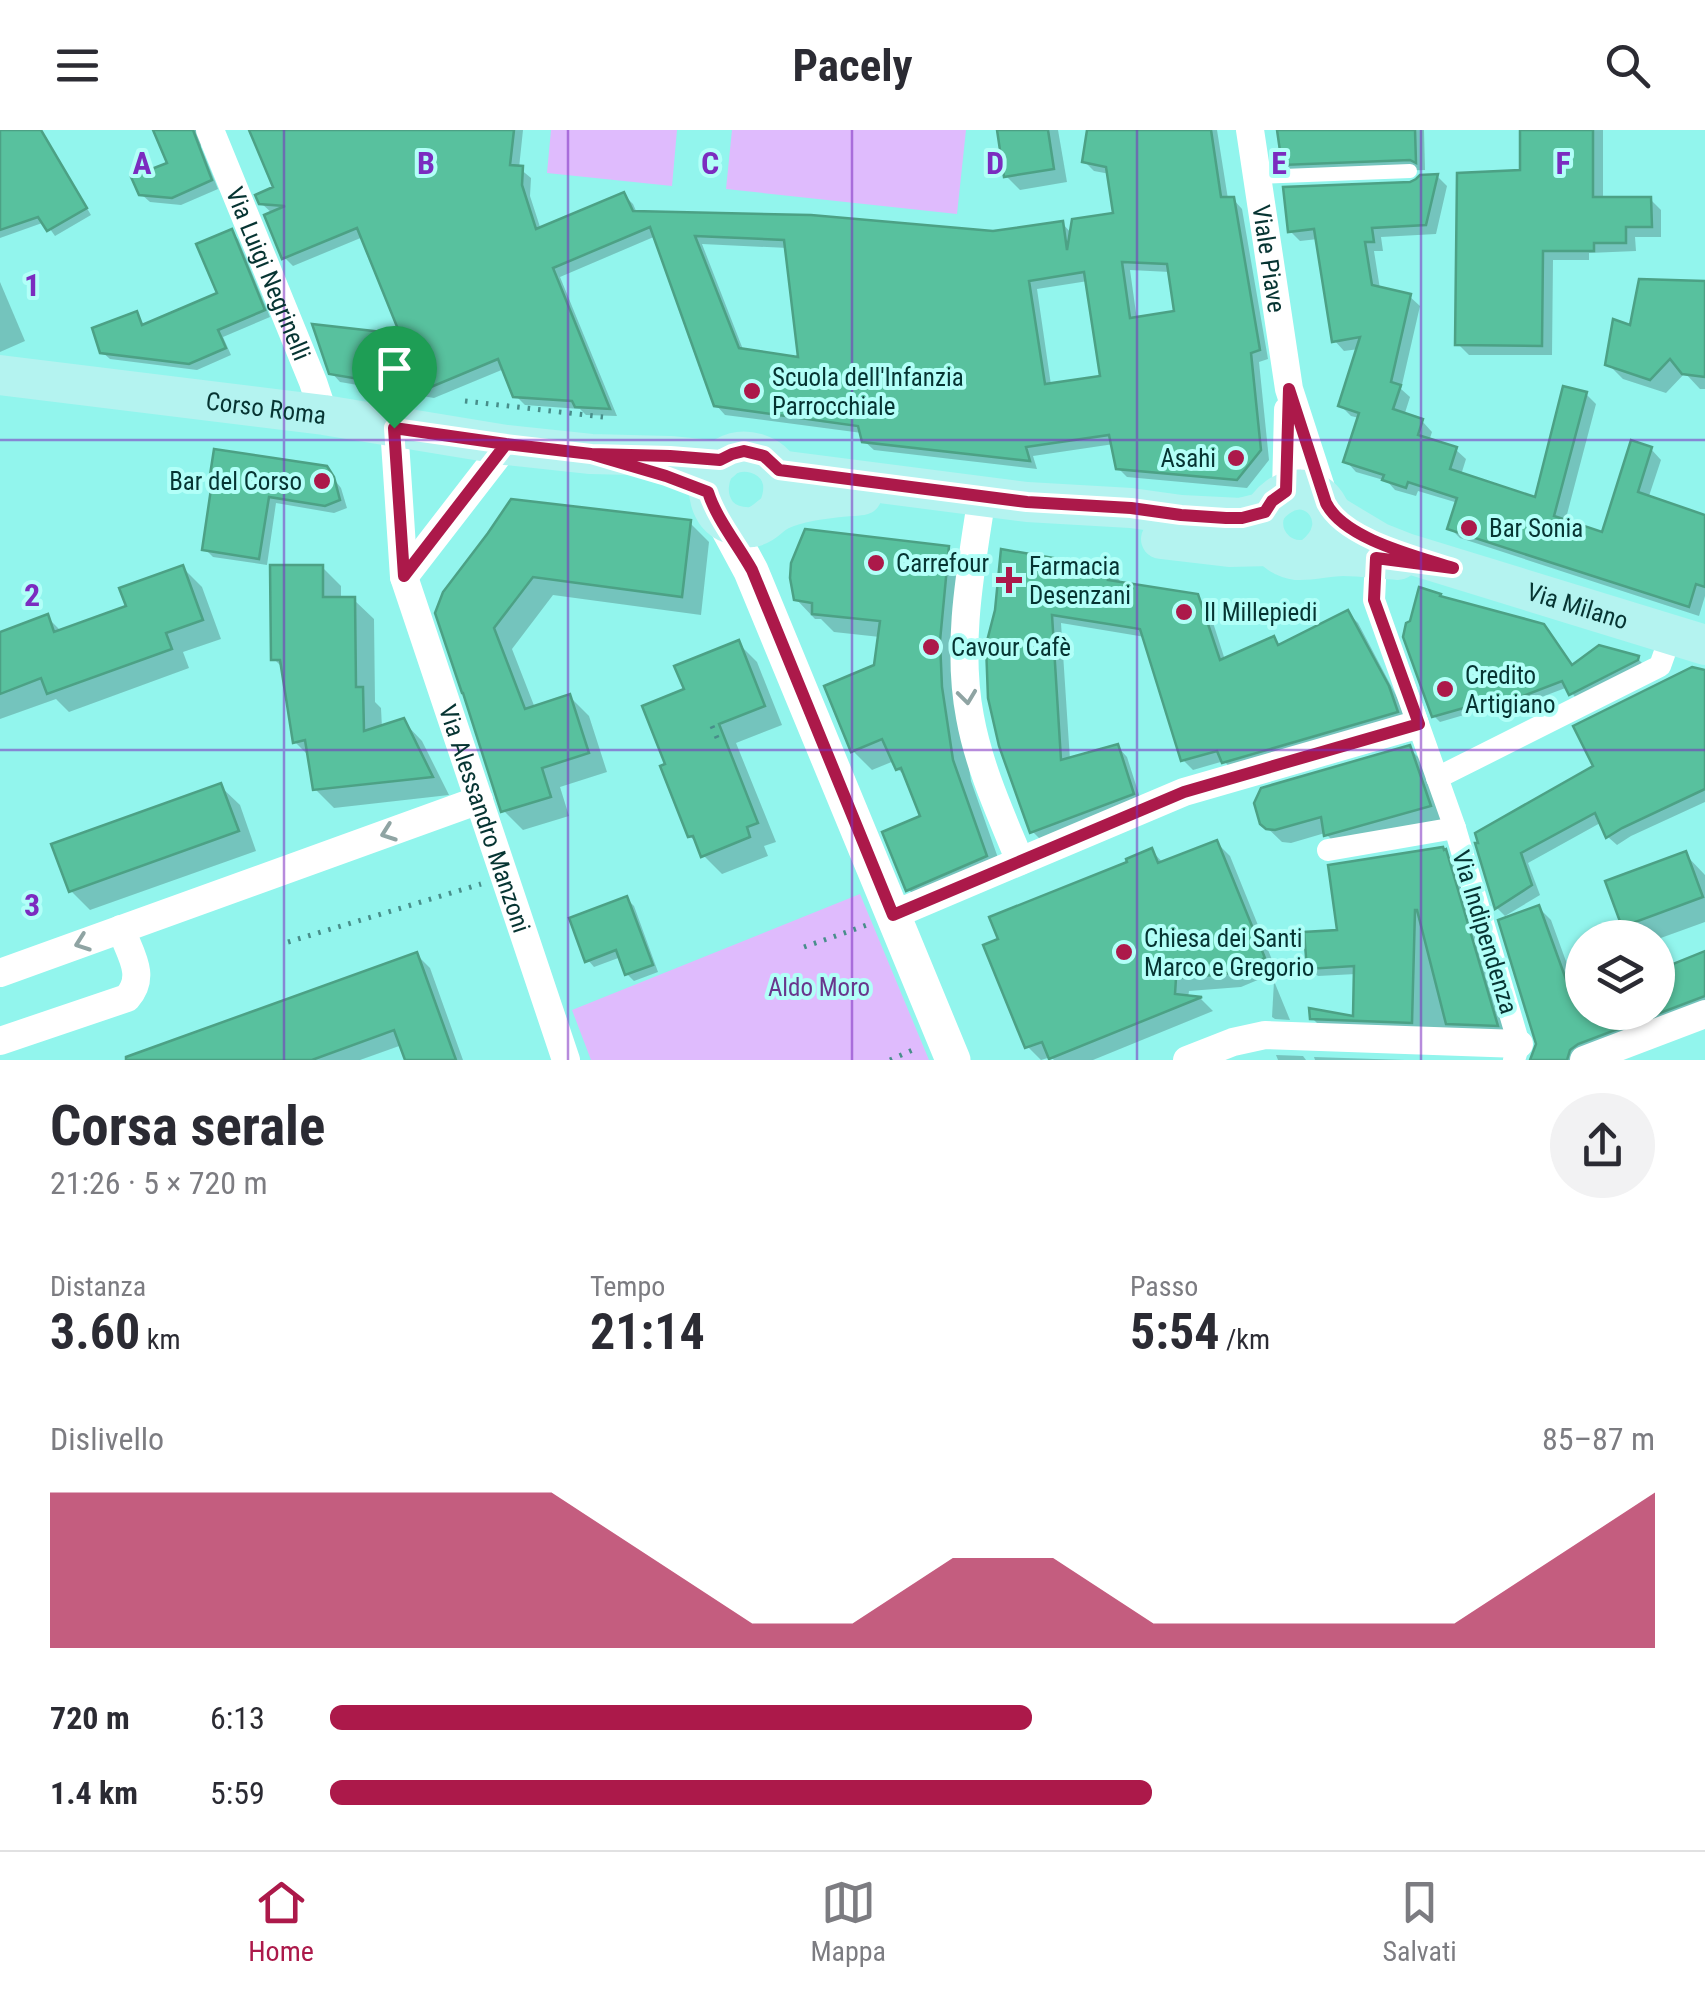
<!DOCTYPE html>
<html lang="it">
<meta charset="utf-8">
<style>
body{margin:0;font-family:"Roboto Condensed",sans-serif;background:#f2f2f3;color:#2b2b33;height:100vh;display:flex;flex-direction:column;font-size:38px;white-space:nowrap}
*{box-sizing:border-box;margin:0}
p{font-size:32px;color:#7c7c81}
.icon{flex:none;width:55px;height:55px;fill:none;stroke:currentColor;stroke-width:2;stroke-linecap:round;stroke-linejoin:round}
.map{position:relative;height:930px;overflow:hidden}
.side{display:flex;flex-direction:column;background:#fff;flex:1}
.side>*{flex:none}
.controls{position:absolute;left:1565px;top:790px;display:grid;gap:20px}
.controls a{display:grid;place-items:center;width:110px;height:110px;border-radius:50%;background:#fff;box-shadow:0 2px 8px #0004;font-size:50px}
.pin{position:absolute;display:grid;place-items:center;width:85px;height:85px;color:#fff;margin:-102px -42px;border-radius:50% 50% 50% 0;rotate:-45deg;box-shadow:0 0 10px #0007}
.pin .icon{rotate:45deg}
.round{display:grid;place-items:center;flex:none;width:105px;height:105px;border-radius:52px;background:#f2f2f3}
.summary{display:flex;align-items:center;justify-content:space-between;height:170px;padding:0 50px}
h1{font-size:55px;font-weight:700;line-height:75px}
.figures{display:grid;grid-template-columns:repeat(3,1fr);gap:15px;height:170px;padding:10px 50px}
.figures div{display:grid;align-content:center}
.figures b{font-size:50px;font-weight:700}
.figures small{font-size:28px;font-weight:400}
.figures p{font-size:28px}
.chart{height:280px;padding:20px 50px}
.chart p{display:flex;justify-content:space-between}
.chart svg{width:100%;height:180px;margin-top:10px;fill:#ac194a;opacity:.7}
ul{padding:0 50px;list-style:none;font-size:32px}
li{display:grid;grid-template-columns:160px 120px 1fr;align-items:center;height:75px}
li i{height:25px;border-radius:12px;background:#ac194a}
header{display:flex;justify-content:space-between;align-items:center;height:130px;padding:0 50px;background:#fff;font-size:45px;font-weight:700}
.dock{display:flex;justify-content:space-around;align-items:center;height:140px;border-top:2px solid #e1e1e2;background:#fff;font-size:28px;color:#7c7c81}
.dock a{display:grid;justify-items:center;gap:5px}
.dock .active{color:#ac194a}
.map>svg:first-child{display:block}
.green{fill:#dfbbfd}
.shadow{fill:#0003;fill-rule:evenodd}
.building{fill:#58c19e;stroke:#4ca185;stroke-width:2.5;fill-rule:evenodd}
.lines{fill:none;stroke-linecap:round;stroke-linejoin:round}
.path{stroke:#488e8a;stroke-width:5;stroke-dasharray:2.5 8;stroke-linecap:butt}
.service{stroke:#fff;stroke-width:14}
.pedestrian{stroke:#fff;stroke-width:22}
.minor{stroke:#fff;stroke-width:28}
.tertiary{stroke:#fff;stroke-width:35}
.secondary{stroke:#b4f3f0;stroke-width:40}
.oneway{stroke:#8fa4a3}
.route-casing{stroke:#fff;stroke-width:20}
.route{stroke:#ac194a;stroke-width:12}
.grid{fill:none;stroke:#7b2cbf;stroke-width:2.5;stroke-opacity:0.55}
.poi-dot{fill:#ac194a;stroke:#b2fff8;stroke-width:4}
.labels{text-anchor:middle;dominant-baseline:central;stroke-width:8;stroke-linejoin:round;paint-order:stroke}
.street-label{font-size:25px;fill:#063432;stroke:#b2fff8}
.poi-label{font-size:25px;fill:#063432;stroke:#b2fff8;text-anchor:start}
.park-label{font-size:25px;fill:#69368c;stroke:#b2fff8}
.grid-label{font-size:32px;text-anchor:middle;font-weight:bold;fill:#7b2cbf;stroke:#b2fff8;stroke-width:8;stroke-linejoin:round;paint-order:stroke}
</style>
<header><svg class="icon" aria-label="menu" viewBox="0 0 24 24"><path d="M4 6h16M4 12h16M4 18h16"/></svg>Pacely<svg class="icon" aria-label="search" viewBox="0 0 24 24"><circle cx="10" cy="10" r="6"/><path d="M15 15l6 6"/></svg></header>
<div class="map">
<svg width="1705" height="930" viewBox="0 0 1705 930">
<rect width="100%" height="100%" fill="#92f5ed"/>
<g class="green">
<path d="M551,0H677L672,56L547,43Z"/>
<path d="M732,0H966L957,84L726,59Z"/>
<path d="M860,764L929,930H591L572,880Z"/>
</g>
<g class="shadow">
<path d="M0,0H40L91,85L55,106L45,92L0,108Z"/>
<path d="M155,0H201V17L218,59L181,75L150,72L141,64L170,35Z"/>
<path d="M252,0H523L519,38L531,48L530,66L541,100L624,65L633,74L637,83L993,104L1062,93L1072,104L1116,85L1110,44L1094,41L1085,32L1090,0H1217L1228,69H1233L1242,79L1268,229L1259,232L1269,330L1247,358L1127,347L1118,338L1114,314L1033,326L1037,339L874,320L864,311L862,303L725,285L716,275L656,106L560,147L617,286L586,285L580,279L525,275L515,265L504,239L434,268L340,252L331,242L404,207L363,107L293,136L284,127L273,84L261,73L277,59ZM702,114L788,118L801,230L744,222ZM1130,140L1170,142L1177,183L1137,190ZM1088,151L1103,248L1051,255L1037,159Z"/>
<path d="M999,0H1058L1067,52L1020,60L1006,46Z"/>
<path d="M1279,0H1424L1425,40L1294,44L1284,34Z"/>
<path d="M1522,0H1603V69H1650L1661,80V107H1635L1636,121L1589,123V130H1553L1552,225H1469L1458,214L1522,42Z"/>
<path d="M1437,46L1447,56L1436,104L1381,107L1383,121H1374L1380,159L1409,166L1420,176L1401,259L1410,267L1404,286L1422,291L1432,302L1429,311L1455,319L1466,329L1461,345L1537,370L1586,264L1596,274L1565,392L1603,405L1651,319L1661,330L1649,366L1705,388V466L1699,486L1460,408L1450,398L1458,373L1418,361L1416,366L1395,360L1387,351L1356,342L1346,331L1359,288L1351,286L1341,276L1359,219L1344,221L1334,210L1318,109L1300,111L1290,101Z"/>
<path d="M231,102L238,109L270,187L223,207L231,225L197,240L110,229L102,222L136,184L145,196L220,164Z"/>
<path d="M0,152L25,211L0,222Z"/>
<path d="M1705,153V259H1700L1685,243L1666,263L1623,249L1608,234L1632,198Z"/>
<path d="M326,339L341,358L347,378L334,383L276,373L267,435L213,427L205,419L214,360Z"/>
<path d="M690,393L709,412L701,485L553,465L512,519L535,578L570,567L589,586L607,642L560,657L569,686L523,700L504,681L445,463Z"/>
<path d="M948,419L967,438L960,578L971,651L1004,745L927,778L908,759L923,687L908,649L898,639L894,631L872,640L853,621L876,537L880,507L834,502L821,489H815L796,469Z"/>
<path d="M322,437L341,456V470H354L374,489L375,572L381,578L382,598L403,591L422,611L449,665L334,678L315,659L310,627L295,612L284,539L274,529Z"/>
<path d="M183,438L202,457L221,509L183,522L189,538L69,582L56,569L0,589V504L47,487L62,502L129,478Z"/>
<path d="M1110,440L1120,451L1119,454L1197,467L1208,477L1225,530L1273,509L1281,516L1348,483L1358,493L1398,569L1406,592L1234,642L1224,631L1193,640L1183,630L1145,507L1061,493L1070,630L1117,616L1127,627L1142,674L1043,712L1033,702L988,515Z"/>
<path d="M1444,470L1573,538L1638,529L1644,535L1577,570L1568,557L1510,579L1505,573L1440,592L1434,586Z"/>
<path d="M738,513L757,532L782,595L736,613L776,712L764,716L768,726L722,744L703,725L699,716L690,706L668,635L687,560Z"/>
<path d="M1705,542V672L1631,706L1617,715L1608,707L1602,692L1528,733L1540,765L1505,786L1497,778L1478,715L1596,637Z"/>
<path d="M1409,618L1423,632L1443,690L1340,718L1325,703L1291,713L1282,712L1262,693Z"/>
<path d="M220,656L240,675L256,721L90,780L71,761Z"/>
<path d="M1216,712L1230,726L1277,842L1241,857L1189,861L1188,868L1201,869L1213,881L1093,930H1054L1051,927L1041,930L1028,917L1130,733L1152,721L1164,734Z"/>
<path d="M1442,720L1453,731L1505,903L1321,897L1312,888L1356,889V844L1318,846L1309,838L1339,802Z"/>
<path d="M1685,724L1705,745V792L1658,809V808H1636L1624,796Z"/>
<path d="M627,769L634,776L658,842L634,851L627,844L621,827L594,837L588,830Z"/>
<path d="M1539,778L1551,790L1579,867L1582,866V882H1658V842L1705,824V882L1583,930H1547Z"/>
<path d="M417,825L430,838L463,930H408L402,915L360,930H125Z"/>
<path d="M1274,851L1290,890L1275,889L1272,887Z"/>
<path d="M1276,925L1303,926L1306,930H1278Z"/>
<path d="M1314,927L1405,930H1315Z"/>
</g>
<g class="building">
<path d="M0,0H41L87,78L47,101L38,87L0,100Z"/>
<path d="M153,0H193L212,50L172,68L139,65L131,47L167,33Z"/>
<path d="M249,0H514L510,35L523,36L522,55L536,99L624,62L633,81L811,85L993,101L1063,91L1067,120L1072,89L1113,83L1106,37L1082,32L1087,0H1211L1221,67H1234L1260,220L1251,223L1261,320L1237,350L1116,339L1109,305L1026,317L1030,331L862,312L858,296L714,276L650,97L553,138L610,279L575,277L572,271L513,267L498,229L424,260L329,244L312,194L400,204L357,98L282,129L264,85L285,76L259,74L255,65L273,57ZM695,106L784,110L798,227L739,218ZM1122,132L1167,134L1174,181L1130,188ZM1084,142L1100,246L1045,254L1029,151Z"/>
<path d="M997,0H1048L1054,39L1004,47Z"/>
<path d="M1277,0H1415L1416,33L1410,30L1282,35Z"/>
<path d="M1520,0H1593V67H1651L1652,97H1626V113H1594V121H1543L1542,216L1455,215L1457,43L1520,40Z"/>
<path d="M1438,44L1426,95L1372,98L1374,112H1365L1372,155L1411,164L1391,252L1401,255L1393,279L1423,289L1418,305L1457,317L1450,339L1535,367L1563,256L1587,262L1554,386L1602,402L1631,310L1652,317L1638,362L1705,385V457L1696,454L1689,477L1447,399L1457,368L1408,352L1406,358L1382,350L1384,345L1343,332L1359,283L1338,276L1360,207L1332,212L1314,99L1288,102L1283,57L1410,52L1416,49L1420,45Z"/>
<path d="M232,99L265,180L218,200L226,218L189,234L100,223L92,198L137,181L142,195L217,163L196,114Z"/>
<path d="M1639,149L1705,151V247L1682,244L1670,229L1650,250L1605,235L1613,189L1630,195Z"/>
<path d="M214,319L327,336L334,347L340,370L325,376L269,367L259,429L202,420L211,359L208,358Z"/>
<path d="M511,369L691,390L682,467L533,447L494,498L525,579L570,564L589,623L542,638L551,667L501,682L463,563H462L435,483L443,462L488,403Z"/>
<path d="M805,399L949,416L940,511L942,557L953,630L987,726L906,761L882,702L920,686L901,638L896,640L882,609L851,622L824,556L874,535L880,491L812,484V473L794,470L790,448L791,433Z"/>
<path d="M1001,419L1111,438L1108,450L1198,464L1220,530L1274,506L1278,515L1348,480L1389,556L1398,582L1222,633L1217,621L1181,631L1140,499L1052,485L1061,630L1118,614L1134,664L1030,703L999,616L988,568L986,515L995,480Z"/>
<path d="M183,435L203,490L166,503L172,519L47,564L41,548L0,564V502L48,484L54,502L126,476L119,458Z"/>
<path d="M270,435H323V467H355L356,557H363L364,601L404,588L433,647L313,660L305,610L293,613L280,530H271Z"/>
<path d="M1419,457L1441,464L1440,466L1544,494L1572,535L1599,515L1639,526L1638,530L1569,565L1562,551L1502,574L1499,568L1432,587L1403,507L1406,493L1410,491Z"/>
<path d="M739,510L765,576L719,594L758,693L747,697L750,707L701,727L693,706L688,707L660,636L665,634L642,576L684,559L674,536Z"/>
<path d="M1692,537L1705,540V659L1622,698L1606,708L1595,683L1521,723L1532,755L1495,779L1475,713H1478L1475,703L1593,636L1573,596Z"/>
<path d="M1410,615L1431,676L1324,706L1321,687L1275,700L1266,699L1260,694L1254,673L1261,658Z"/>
<path d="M221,653L239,701L69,762L51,714Z"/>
<path d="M1217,710L1265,828L1226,844L1176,848L1175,864L1202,867L1049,929L1042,912L1025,918L983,815L998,809L989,787L1127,732L1126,729L1152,718L1158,733Z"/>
<path d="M1443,717L1444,720L1446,719L1498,896L1446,894L1417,780H1415L1412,893L1310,889L1309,878L1353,886L1354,836L1307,839L1304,802L1337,800L1328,735Z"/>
<path d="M1686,721L1703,767L1622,797L1605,751Z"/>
<path d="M627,766L653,835L625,845L616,820L585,832L569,788Z"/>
<path d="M1539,775L1572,866L1582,863V882H1658V840L1705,821V866L1578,914L1570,920L1567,930H1530L1536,914L1498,790Z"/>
<path d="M417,822L456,930H405L394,900L312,930H126V927Z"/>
</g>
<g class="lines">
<g class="path">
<path d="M465,271L603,287"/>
<path d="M712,596L718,610"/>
<path d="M288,812L481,754"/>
<path d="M804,817L867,795"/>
<path d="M890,930L915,919"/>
</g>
<path class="service" d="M1257,47L1410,41"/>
<g class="pedestrian">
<path d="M1376,429L1374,470L1455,698L1519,914L1514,930"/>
<path d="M1437,648L1660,536L1671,505"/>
<path d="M1328,720L1455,698"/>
</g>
<g class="minor">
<path id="s1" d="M210,0L313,252L324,285"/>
<path id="s2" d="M1250,0L1289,259L1326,373"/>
<path id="s3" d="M394,297L404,447L566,930"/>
<path d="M1286,361L1288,280"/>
<path d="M982,366C971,438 956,514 970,587C979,637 1001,685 1020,731"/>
<path d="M404,447L506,315"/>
<path d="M893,785L1184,662L1409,597"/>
<path d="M0,843L479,670"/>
<path d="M0,911L127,868C147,846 130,824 121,799"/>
<path d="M1187,930L1233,912L1265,905L1519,914"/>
<path d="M1584,930L1705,884"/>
</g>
<path class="tertiary" d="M723,389L751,441L953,930"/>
<g class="secondary">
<path id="s4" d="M0,245L324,285L506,315L591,324L670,326L721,331"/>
<path d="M779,340L1027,372L1131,378L1181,385L1241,388L1265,382"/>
<path d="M777,382C808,319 714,298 709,355C708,365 711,376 717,384C725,394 739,398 752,397C764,395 769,386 778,381C803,369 835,368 862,365"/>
<path id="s5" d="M1333,385L1378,412L1406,423L1705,515"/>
<path d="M1161,409L1229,417L1270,416"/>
<path d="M1313,427C1358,393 1315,340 1278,367C1271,372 1266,377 1264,385C1261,399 1266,412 1276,421C1282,426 1288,429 1297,430C1312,431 1328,426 1343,426C1362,426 1380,429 1398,430"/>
</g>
</g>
<defs><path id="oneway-chevron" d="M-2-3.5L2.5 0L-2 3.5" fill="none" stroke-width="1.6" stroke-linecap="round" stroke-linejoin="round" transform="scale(2.5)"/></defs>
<g class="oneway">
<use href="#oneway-chevron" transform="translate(967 567) rotate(83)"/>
<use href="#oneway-chevron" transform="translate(388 703) rotate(160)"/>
<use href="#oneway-chevron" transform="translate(82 813) rotate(160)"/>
</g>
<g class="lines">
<g class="route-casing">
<path id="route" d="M394,298L506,314L591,324L666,346L708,362C716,388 738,415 752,440L893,785L1184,662L1419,594L1374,470L1376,428L1453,438C1416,426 1344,409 1326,373L1289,259L1286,361L1272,371L1265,382L1242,388H1226L1181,385L1131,378L1027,372L779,340L764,326L744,321L732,324L720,330L670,326L591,324L506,314L404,446L394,298"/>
</g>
<use href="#route" class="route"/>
</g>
<path class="grid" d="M284,0V930M568,0V930M852,0V930M1137,0V930M1421,0V930M0,310H1705M0,620H1705"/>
<g class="poi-dot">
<circle cx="752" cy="261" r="10"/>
<circle cx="1236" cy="328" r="10"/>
<circle cx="322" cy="351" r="10"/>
<circle cx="1469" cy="398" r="10"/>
<circle cx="876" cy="433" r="10"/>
<path d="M1004 435h10v10h10v10h-10v10h-10v-10h-10v-10h10z"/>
<circle cx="1184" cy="482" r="10"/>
<circle cx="931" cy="517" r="10"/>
<circle cx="1445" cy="559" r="10"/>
<circle cx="1124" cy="822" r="10"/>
</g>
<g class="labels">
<g class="street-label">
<text stroke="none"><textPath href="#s2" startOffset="130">Viale Piave</textPath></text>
<text stroke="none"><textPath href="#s1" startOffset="155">Via Luigi Negrinelli</textPath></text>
<text stroke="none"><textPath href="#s4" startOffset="268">Corso Roma</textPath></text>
<text stroke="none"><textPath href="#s5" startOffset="262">Via Milano</textPath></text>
<text stroke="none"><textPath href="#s3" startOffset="405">Via Alessandro Manzoni</textPath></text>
<text transform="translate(1485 802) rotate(73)">Via Indipendenza</text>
</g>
<g class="poi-label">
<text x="772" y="247">Scuola dell'Infanzia<tspan x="772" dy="29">Parrocchiale</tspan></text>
<text x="1216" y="328" text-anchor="end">Asahi</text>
<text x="302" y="351" text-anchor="end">Bar del Corso</text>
<text x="1489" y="398">Bar Sonia</text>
<text x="896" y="433">Carrefour</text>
<text x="1029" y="436">Farmacia<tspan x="1029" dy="29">Desenzani</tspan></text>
<text x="1204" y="482">Il Millepiedi</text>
<text x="951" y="517">Cavour Cafè</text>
<text x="1465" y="545">Credito<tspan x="1465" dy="29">Artigiano</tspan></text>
<text x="1144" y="808">Chiesa dei Santi<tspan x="1144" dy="29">Marco e Gregorio</tspan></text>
</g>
<g class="park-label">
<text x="819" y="857">Aldo Moro</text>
</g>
</g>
<g class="grid-label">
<text x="142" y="44">A</text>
<text x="426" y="44">B</text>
<text x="710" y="44">C</text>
<text x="995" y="44">D</text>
<text x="1279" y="44">E</text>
<text x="1563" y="44">F</text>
<text x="32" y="166">1</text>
<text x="32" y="476">2</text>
<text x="32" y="786">3</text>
</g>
</svg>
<div class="controls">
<a><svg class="icon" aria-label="layers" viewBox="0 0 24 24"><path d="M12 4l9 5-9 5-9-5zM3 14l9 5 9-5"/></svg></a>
</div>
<div class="pin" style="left:394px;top:298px;background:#1e9e55"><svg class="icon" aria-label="arrive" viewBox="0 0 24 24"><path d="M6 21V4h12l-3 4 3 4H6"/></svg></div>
</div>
<section class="side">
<div class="summary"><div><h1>Corsa serale</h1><p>21:26 · 5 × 720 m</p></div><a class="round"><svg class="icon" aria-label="share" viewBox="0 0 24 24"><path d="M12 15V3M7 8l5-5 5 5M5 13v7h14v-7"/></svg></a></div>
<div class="figures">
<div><p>Distanza</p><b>3.60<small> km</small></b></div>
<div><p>Tempo</p><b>21:14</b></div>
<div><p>Passo</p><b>5:54<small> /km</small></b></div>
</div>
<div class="chart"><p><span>Dislivello</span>85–87 m</p>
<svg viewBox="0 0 160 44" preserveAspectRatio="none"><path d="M0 44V6L10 6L20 6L30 6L40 6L50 6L60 22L70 38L80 38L90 22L100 22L110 38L120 38L130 38L140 38L150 22L160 6V44z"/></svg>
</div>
<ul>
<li><b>720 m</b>6:13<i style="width:53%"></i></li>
<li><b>1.4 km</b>5:59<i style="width:62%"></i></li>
</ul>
</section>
<nav class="dock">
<a class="active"><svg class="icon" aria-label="home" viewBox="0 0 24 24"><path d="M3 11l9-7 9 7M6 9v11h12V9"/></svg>Home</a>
<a><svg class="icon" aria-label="map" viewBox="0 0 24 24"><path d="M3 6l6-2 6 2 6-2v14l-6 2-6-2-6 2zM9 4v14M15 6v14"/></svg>Mappa</a>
<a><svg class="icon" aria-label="saved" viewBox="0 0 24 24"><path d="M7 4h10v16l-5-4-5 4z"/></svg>Salvati</a>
</nav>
